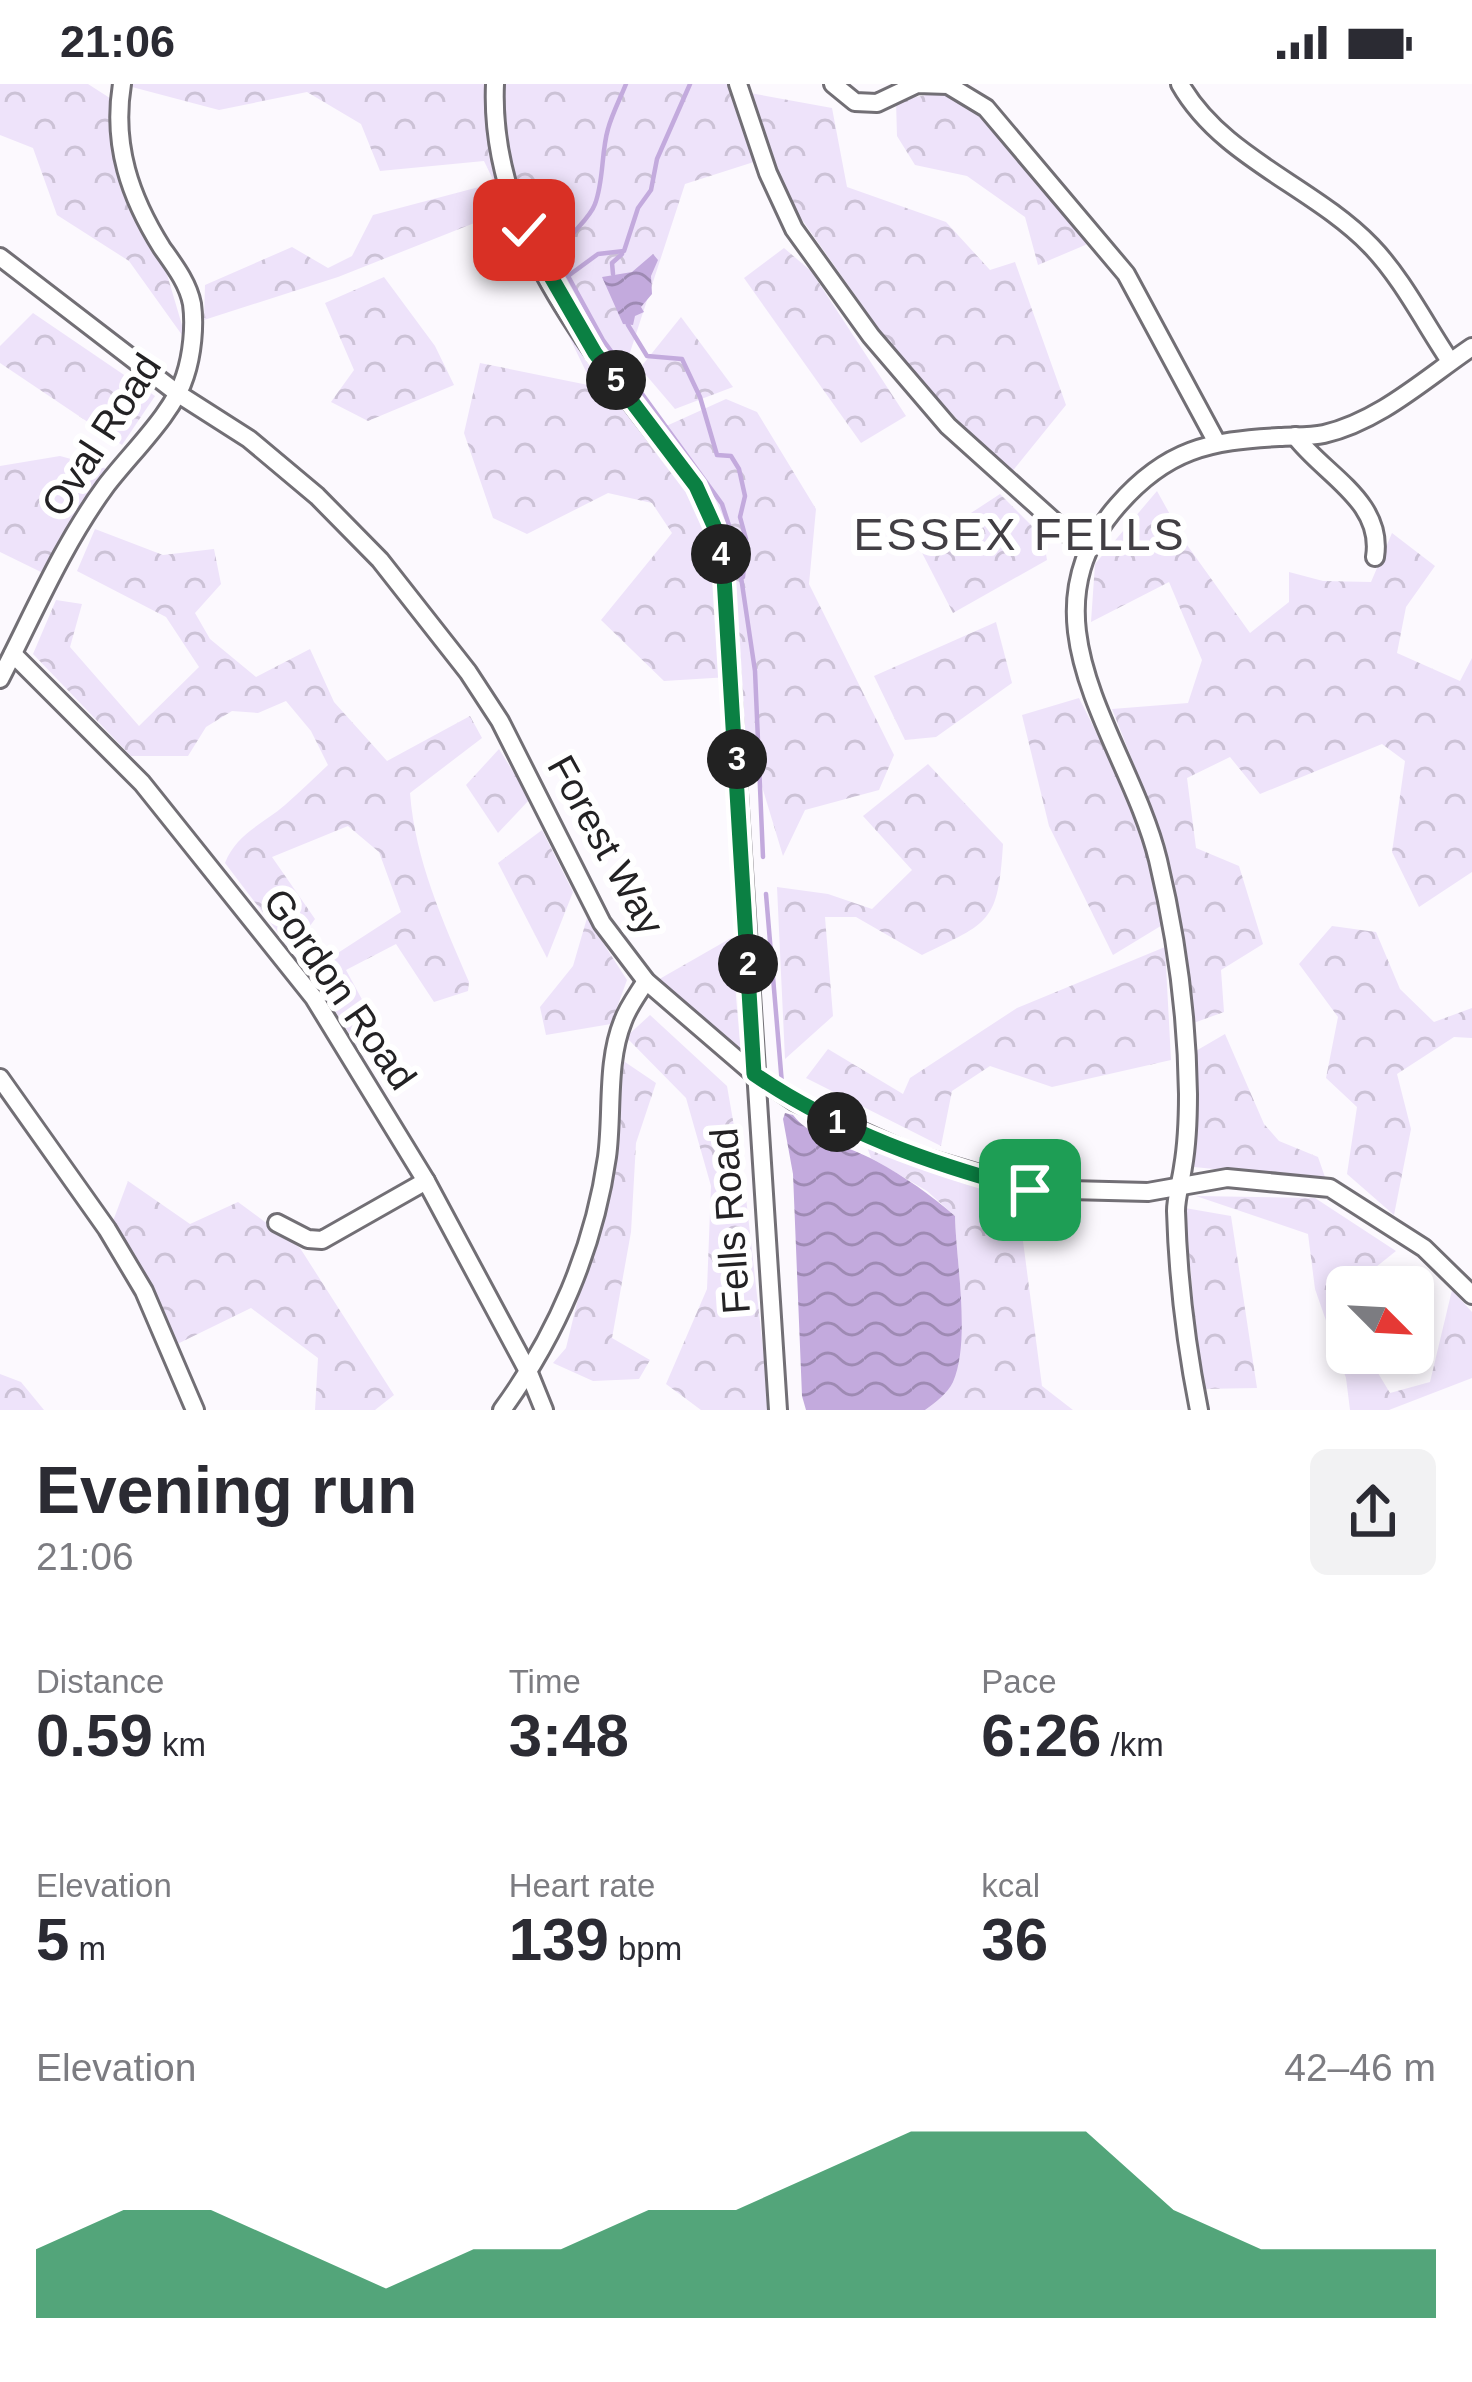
<!DOCTYPE html>
<meta charset="utf-8">
<style>
body{margin:0;font-family:Arial,sans-serif;background:#f2f2f3;color:#2b2b33;height:100vh;display:flex;flex-direction:column;font-size:45px;white-space:nowrap}
*{box-sizing:border-box;margin:0}
p{font-size:39px;color:#7c7c81}
.icon{flex:none;width:66px;height:66px;fill:none;stroke:currentColor;stroke-width:2;stroke-linecap:round;stroke-linejoin:round}
.map{position:relative;height:1326px;overflow:hidden}
.details{display:flex;flex-direction:column;background:#fff;flex:1}
.details>*{flex:none}
.needle{width:78px;rotate:114deg}
.fabs{position:absolute;left:1326px;top:1182px;display:grid;gap:24px}
.fabs a{display:grid;place-items:center;width:108px;height:108px;border-radius:18px;background:#fff;box-shadow:0 6px 18px #0003;font-size:60px}
.pin{position:absolute;display:grid;place-items:center;width:102px;height:102px;color:#fff;margin:-51px;border-radius:24px;box-shadow:0 6px 18px #0006}
.km{position:absolute;width:60px;height:60px;margin:-30px;border-radius:50%;background:#222;color:#fff;font-size:33px;line-height:60px;text-align:center}
.round{display:grid;place-items:center;flex:none;width:126px;height:126px;border-radius:18px;background:#f2f2f3}
.summary{display:flex;align-items:center;justify-content:space-between;height:204px;padding:0 36px}
h1{font-size:66px;font-weight:700;line-height:90px}
.metrics{display:grid;grid-template-columns:repeat(3,1fr);gap:18px;height:204px;padding:12px 36px}
.metrics div{display:grid;align-content:center}
.metrics b{font-size:60px;font-weight:700}
.metrics small{font-size:33px;font-weight:400}
.metrics p{font-size:33px}
.chart{height:336px;padding:24px 36px}
.chart p{display:flex;justify-content:space-between}
.chart svg{width:100%;height:216px;margin-top:12px;fill:#0b8043;opacity:.7}
.status{display:flex;justify-content:space-between;align-items:center;height:84px;padding:0 60px;background:#fff;direction:ltr}
.status svg{height:33px;fill:currentColor}
.map>svg:first-child{display:block}
.forest{fill:url(#forest-crowns)}
.water{fill:url(#water-waves)}
.lines{fill:none;stroke-linecap:round;stroke-linejoin:round}
.stream{stroke:#c3aadd;stroke-width:4.5}
.minor-casing{stroke:#726f75;stroke-width:22}
.minor{stroke:#fff;stroke-width:16}
.route-casing{stroke:#fff;stroke-width:24}
.route{stroke:#0b8043;stroke-width:15}
.labels{text-anchor:middle;dominant-baseline:central;stroke-width:12;stroke-linejoin:round;paint-order:stroke}
.street-label{font-size:39px;fill:#232224;stroke:#fff}
.quarter-label{font-size:45px;letter-spacing:3px;fill:#423f44;stroke:#fff}
</style>
<div class="status"><b>21:06</b><svg viewBox="0 0 49 12"><path d="M0 12V9h3v3zM5 12V6h3v6zM10 12V3h3v9zM15 12V0h3v12zM26 1h20v11H26zM47 4h2v5h-2z"/></svg></div>
<div class="map">
<svg width="1472" height="1326" viewBox="0 0 1472 1326">
<defs>
<pattern id="forest-crowns" width="20" height="18" patternUnits="userSpaceOnUse" patternTransform="scale(3)"><rect width="20" height="18" fill="#eee3fa"/><path d="M2 6a3 3 0 1 1 6 0M12 15a3 3 0 1 1 6 0" fill="none" stroke="#ccc2d6"/></pattern>
<pattern id="water-waves" width="16" height="10" patternUnits="userSpaceOnUse" patternTransform="scale(3)"><rect width="16" height="10" fill="#c3aadd"/><path d="M0 5q4-4 8 0t8 0" fill="none" stroke="#9e8ab3"/></pattern>
</defs>
<rect width="100%" height="100%" fill="#fcf9fe"/>
<g class="forest">
<path d="M0,0H88L116,18L187,258L129,177L57,131L33,64L0,51Z"/>
<path d="M133,0H739V7L832,24L847,103L946,138L990,186L1015,178L1066,321L1011,389L907,285L760,76L685,100L619,302L653,348L726,315L757,328L816,425L809,500L894,671L879,706L805,726L783,772L729,593L664,597L601,536L672,449L652,419L608,409L527,450L493,434L464,349L480,279L593,302L484,77L380,87L361,40L307,8L219,26L132,3Z"/>
<path d="M947,7L1006,53L1090,159L1038,181L1025,133L967,92L915,81L897,52L896,17Z"/>
<path d="M479,103L492,132L338,193L204,236L205,201L292,163L328,184L352,172L373,131Z"/>
<path d="M784,164L811,187L906,332L861,359L744,194Z"/>
<path d="M384,193L435,262L454,301L368,337L331,318L354,286L325,219Z"/>
<path d="M33,229L155,312L122,361L0,279V262Z"/>
<path d="M681,233L733,303L675,325L640,284Z"/>
<path d="M60,372L108,385L43,489L0,468V382Z"/>
<path d="M1157,407L1187,461L1250,549L1289,518V488L1323,497L1371,498L1392,449L1435,482L1406,523L1397,569L1460,597L1472,574V788L1419,823L1392,768L1405,677L1382,660L1260,710L1230,673L1187,694L1196,764L1239,782L1263,860L1221,886L1224,928L1188,941L1175,814L1165,759L1112,625L1188,619L1202,576L1169,498L1091,538L1095,480Z"/>
<path d="M1000,410L1043,453L1047,476L953,529L919,463Z"/>
<path d="M95,445L163,471L214,465L221,500L195,529L210,555L256,593L310,565L334,618L387,677L470,632L482,654L410,709C415,776 443,837 469,898L468,907L434,918L396,860L346,886L384,956L364,973L310,887L401,828L379,768L348,742L272,773L315,835L292,867L225,779C236,750 263,740 285,721C300,708 314,694 328,681L311,647L286,617L258,629L232,627L206,643L188,672H131L33,570L56,516L82,520L70,563L139,642L199,583L166,533L77,487Z"/>
<path d="M996,538L1012,599L936,653L905,656L874,592Z"/>
<path d="M1079,614L1133,721L1164,840L1113,871L1049,742L1022,631Z"/>
<path d="M499,665L530,715L498,749L466,701Z"/>
<path d="M928,680L1003,760C998,839 990,838 922,871L856,833H825L833,932L785,975L777,803L828,810L872,825L912,786L863,732Z"/>
<path d="M542,746L573,808L547,874L498,779Z"/>
<path d="M587,834L627,896L611,940L546,951L540,923L573,882Z"/>
<path d="M1332,842L1376,848L1400,905L1434,938L1472,924V954L1454,953L1397,990L1411,1045L1394,1131L1347,1090L1357,1023L1326,994L1338,933L1299,880Z"/>
<path d="M731,854L741,970L656,897Z"/>
<path d="M1165,863L1171,976L1052,1003L990,982L952,1007L941,1062L806,994L828,965L903,1010L910,994L1017,924Z"/>
<path d="M650,931L727,1002L745,1105L770,1326H701L666,1300L707,1205L711,1102L686,1014L626,953Z"/>
<path d="M1225,950L1264,1040L1279,1057L1318,1073L1326,1096L1194,1083V968Z"/>
<path d="M622,976L656,999L636,1059L631,1148L612,1254L650,1276L639,1295L593,1297L553,1279L566,1264L616,1058Z"/>
<path d="M866,1060L1018,1119L1042,1302L1073,1326H925C935,1319 948,1309 952,1298C971,1256 956,1178 955,1132L927,1107L871,1074Z"/>
<path d="M128,1097L190,1140L238,1118L300,1164L394,1311L375,1326H315L318,1274L251,1224L167,1265L107,1153Z"/>
<path d="M1196,1112L1315,1114L1396,1167L1341,1211L1347,1225V1269H1366L1390,1309L1430,1298L1452,1206L1472,1228V1294L1389,1326H1350L1346,1294L1315,1205L1308,1150Z"/>
<path d="M1185,1124L1231,1132L1257,1304L1201,1305Z"/>
<path d="M0,1290L21,1298L44,1326H0Z"/>
</g>
<g class="water">
<path d="M653,170L658,176L651,192L652,210L641,223L644,228L635,232L633,241L623,240L602,193L632,188Z"/>
<path d="M785,1029L793,1031C811,1055 849,1062 876,1077C905,1093 930,1110 955,1132C956,1178 971,1256 953,1298C948,1309 935,1319 925,1326H806L802,1312L793,1090L783,1035Z"/>
</g>
<g class="lines">
<g class="stream">
<path d="M690,0L657,75L651,106L638,124L624,167L598,170L568,192L603,256L722,420L737,466L755,587L763,773"/>
<path d="M613,190L612,179L622,170"/>
<path d="M568,192C543,163 586,145 595,120C604,96 601,69 608,45C612,30 620,15 626,0"/>
<path d="M628,241L647,272L682,275L700,313L717,371L731,372L739,385L745,412L740,433L746,455L743,493"/>
<path d="M766,810L782,1000"/>
</g>
<g class="minor-casing">
<g id="minor">
<path d="M495,0C488,157 606,284 696,402L715,444L724,493L778,1326"/>
<path d="M738,0L768,89L794,145L871,252L948,342L1087,467"/>
<path d="M833,0L855,18L877,19L917,0L948,1L986,24L1126,190L1216,357"/>
<path d="M1180,0C1222,74 1313,102 1371,162C1402,194 1425,240 1450,277"/>
<path d="M0,173L177,309L249,355L317,412L380,476L468,588L500,637L602,839L646,897L754,990L794,1017L912,1070L1030,1105L1148,1108L1227,1094L1330,1104L1424,1164L1472,1211"/>
<path d="M1295,352C1323,390 1384,417 1375,473"/>
<path d="M13,570L142,699L314,914L426,1097L529,1289L544,1326"/>
<path d="M0,595C33,531 62,462 105,403C128,372 174,329 185,292C192,271 195,242 192,220C188,199 174,181 162,164C130,113 112,61 122,0"/>
<path d="M0,994L107,1145L144,1207L195,1326"/>
<path d="M277,1139L308,1155L322,1156L426,1097"/>
<path d="M502,1326C556,1252 594,1165 607,1073C613,1029 606,979 623,937C628,923 638,910 646,897"/>
<path d="M1199,1326C1186,1261 1178,1194 1176,1127C1176,1113 1181,1098 1183,1083C1187,1060 1188,1034 1188,1010C1187,934 1176,851 1158,776C1129,657 1015,538 1118,421C1167,365 1209,357 1279,353C1293,352 1310,353 1324,350C1380,337 1426,294 1472,263"/>
</g>
</g>
<use href="#minor" class="minor"/>
</g>
<g class="lines">
<g class="route-casing">
<path id="route" d="M524,146L595,269L696,402L715,444L724,493L754,990C837,1047 934,1081 1030,1106"/>
</g>
<use href="#route" class="route"/>
</g>
<g class="labels">
<g class="street-label">
<text transform="translate(101 351) rotate(-57)">Oval Road</text>
<text transform="translate(606 761) rotate(61)">Forest Way</text>
<text transform="translate(340 905) rotate(55)">Gordon Road</text>
<text transform="translate(730 1137) rotate(-94)">Fells Road</text>
</g>
<g class="quarter-label">
<text x="1020" y="450">ESSEX FELLS</text>
</g>
</g>
</svg>
<div class="fabs">
<a><svg class="needle" viewBox="-14 -14 28 28"><path d="M0-13l5 13h-10z" fill="#e53935"/><path d="M0 13l5-13h-10z" fill="#7c7c81"/></svg></a>
</div>
<div class="pin" style="left:1030px;top:1106px;background:#1e9e55"><svg class="icon" aria-label="arrive" viewBox="0 0 24 24"><path d="M6 21V4h12l-3 4 3 4H6"/></svg></div>
<div class="pin" style="left:524px;top:146px;background:#d93025"><svg class="icon" aria-label="check" viewBox="0 0 24 24"><path d="M5 12l5 5 9-10"/></svg></div>
<b class="km" style="left:837px;top:1038px">1</b>
<b class="km" style="left:748px;top:880px">2</b>
<b class="km" style="left:737px;top:675px">3</b>
<b class="km" style="left:721px;top:470px">4</b>
<b class="km" style="left:616px;top:296px">5</b>
</div>
<section class="details">
<div class="summary"><div><h1>Evening run</h1><p>21:06</p></div><a class="round"><svg class="icon" aria-label="share" viewBox="0 0 24 24"><path d="M12 15V3M7 8l5-5 5 5M5 13v7h14v-7"/></svg></a></div>
<div class="metrics">
<div><p>Distance</p><b>0.59<small> km</small></b></div>
<div><p>Time</p><b>3:48</b></div>
<div><p>Pace</p><b>6:26<small> /km</small></b></div>
</div>
<div class="metrics">
<div><p>Elevation</p><b>5<small> m</small></b></div>
<div><p>Heart rate</p><b>139<small> bpm</small></b></div>
<div><p>kcal</p><b>36</b></div>
</div>
<div class="chart"><p><span>Elevation</span>42–46 m</p>
<svg viewBox="0 0 160 44" preserveAspectRatio="none"><path d="M0 44V30L10 22L20 22L30 30L40 38L50 30L60 30L70 22L80 22L90 14L100 6L110 6L120 6L130 22L140 30L150 30L160 30V44z"/></svg>
</div>
</section>
